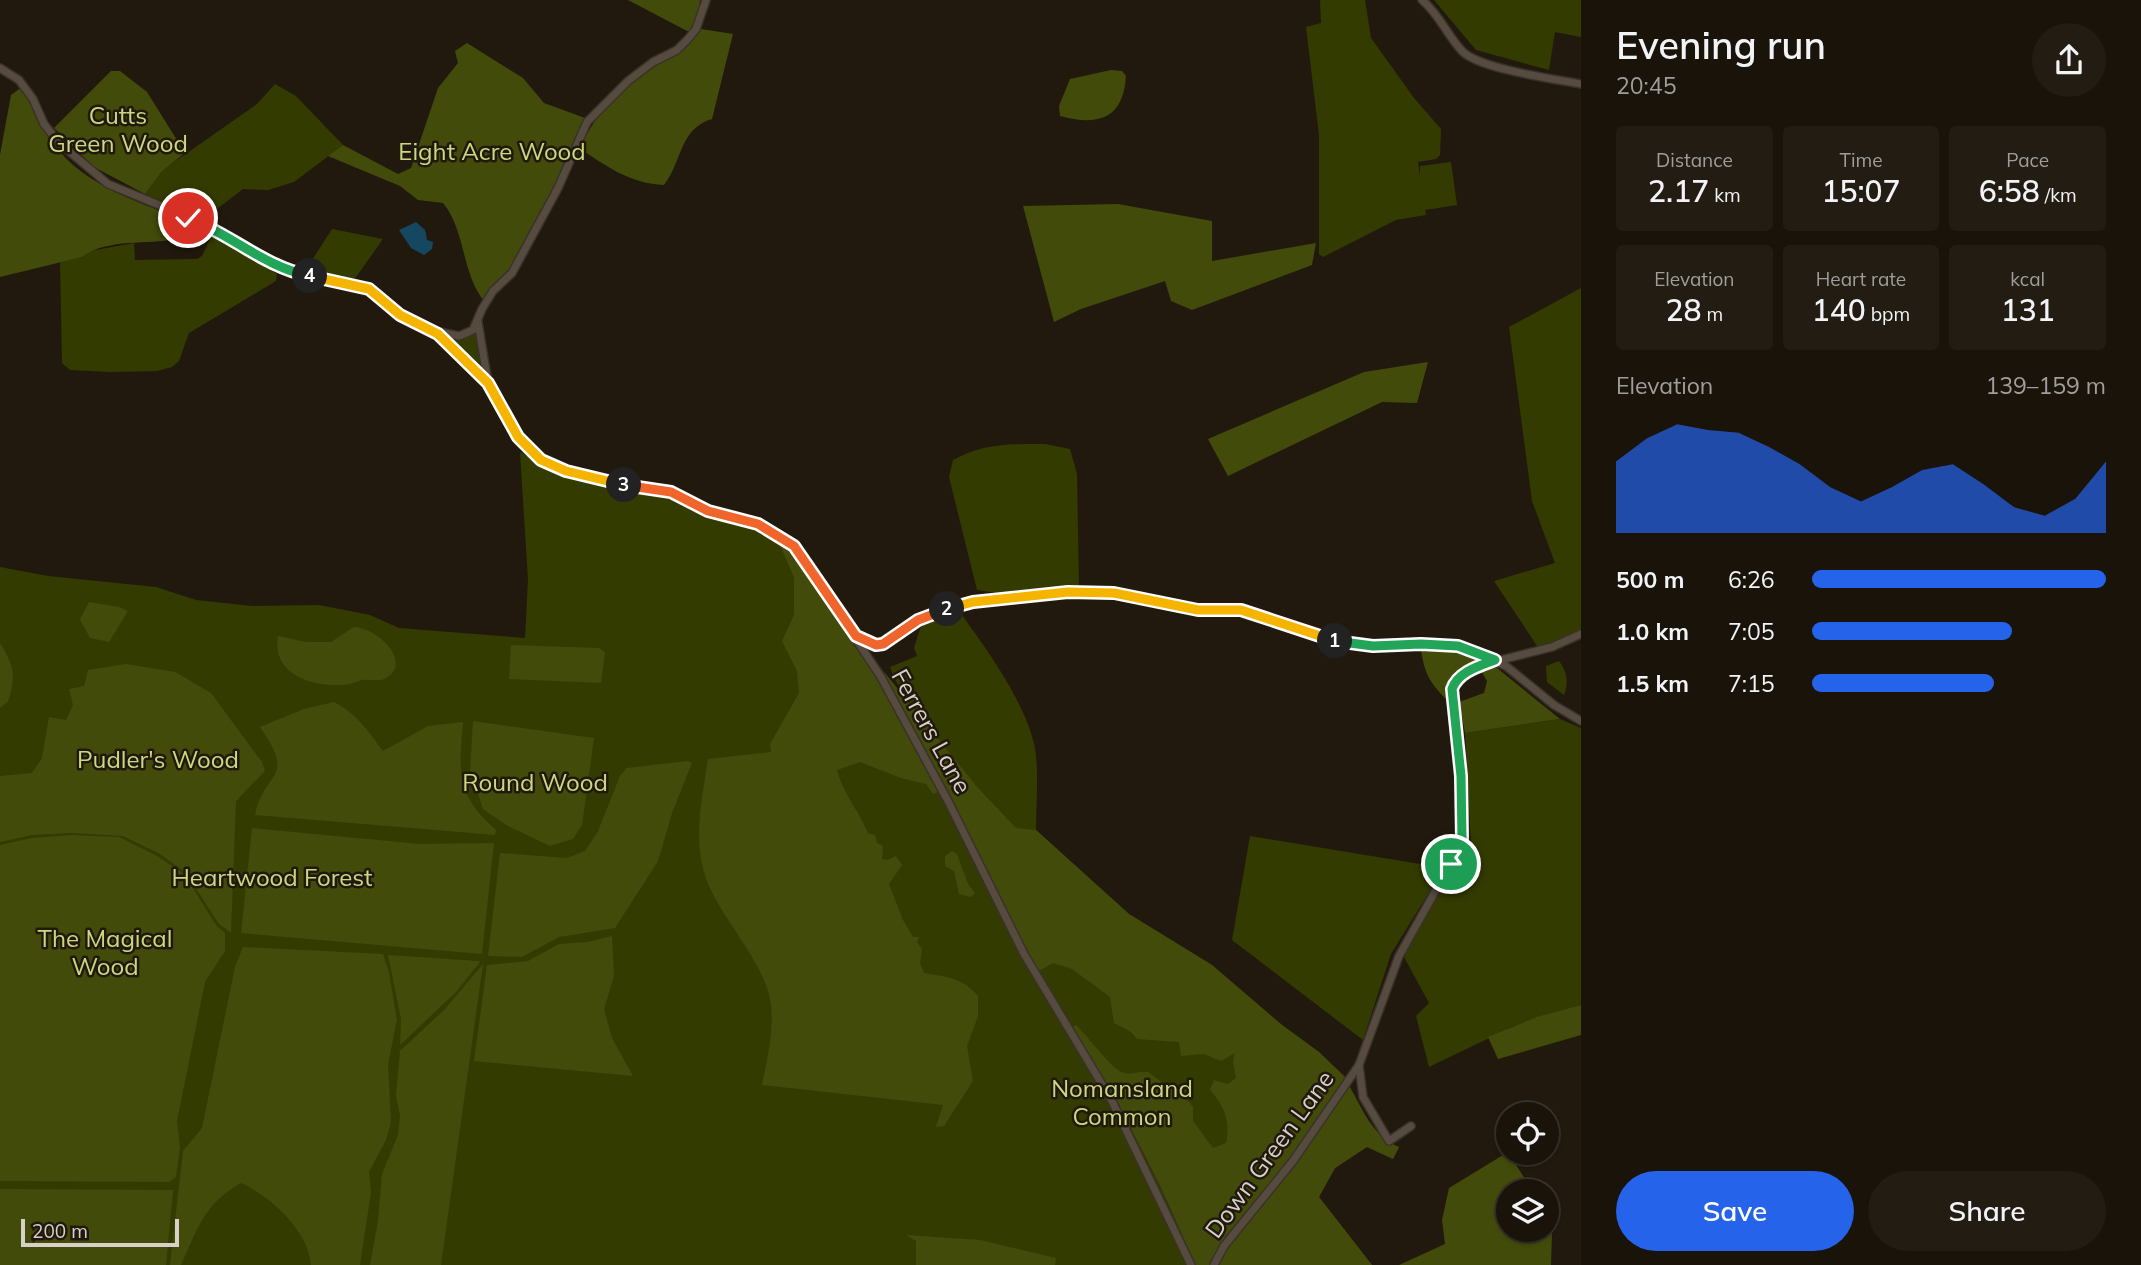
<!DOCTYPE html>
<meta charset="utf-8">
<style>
body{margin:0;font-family:Mulish,sans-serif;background:#231c13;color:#f1f3f6;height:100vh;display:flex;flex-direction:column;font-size:26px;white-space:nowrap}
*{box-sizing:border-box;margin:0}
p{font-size:23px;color:#9f9e9c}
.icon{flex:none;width:38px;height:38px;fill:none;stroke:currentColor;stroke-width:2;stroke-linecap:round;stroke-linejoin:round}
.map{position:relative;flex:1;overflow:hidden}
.drawer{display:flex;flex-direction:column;background:#1a130a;width:560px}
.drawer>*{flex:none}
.buttons{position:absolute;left:1496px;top:1102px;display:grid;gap:14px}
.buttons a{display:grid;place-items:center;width:63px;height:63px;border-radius:50%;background:#1a130a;box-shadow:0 2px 5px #0004,0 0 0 2px #38322b;font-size:35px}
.scale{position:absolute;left:21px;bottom:18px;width:158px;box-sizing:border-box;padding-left:7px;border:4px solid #d7d1c9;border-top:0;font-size:19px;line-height:24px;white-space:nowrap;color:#d7d1c9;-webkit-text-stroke:5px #22190e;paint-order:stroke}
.pin{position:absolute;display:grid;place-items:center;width:60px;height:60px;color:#fff;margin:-30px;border:4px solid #fff;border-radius:50%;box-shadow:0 2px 7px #0007}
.km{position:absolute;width:35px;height:35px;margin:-18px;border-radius:50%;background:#222;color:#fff;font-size:19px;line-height:35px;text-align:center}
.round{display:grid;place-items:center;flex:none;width:74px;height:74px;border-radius:37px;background:#231c13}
.summary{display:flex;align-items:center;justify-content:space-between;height:119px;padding:0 35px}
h1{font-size:38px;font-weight:600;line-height:52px}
.stats{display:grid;grid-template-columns:repeat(3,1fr);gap:10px;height:119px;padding:7px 35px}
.stats div{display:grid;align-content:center;border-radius:7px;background:#231c13;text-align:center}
.stats b{font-size:30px;font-weight:600}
.stats small{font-size:19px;font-weight:400}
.stats p{font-size:19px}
.chart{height:196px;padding:14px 35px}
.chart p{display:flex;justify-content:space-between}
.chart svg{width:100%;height:126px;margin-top:7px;fill:#2563eb;opacity:.7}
.primary-button{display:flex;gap:14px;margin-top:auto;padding:14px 35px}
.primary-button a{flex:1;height:80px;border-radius:42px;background:#2563eb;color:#fff;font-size:28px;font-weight:600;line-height:80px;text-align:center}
.primary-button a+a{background:#231c13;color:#f1f3f6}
ul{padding:0 35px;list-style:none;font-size:23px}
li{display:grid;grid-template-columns:112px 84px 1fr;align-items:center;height:52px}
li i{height:18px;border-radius:9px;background:#2563eb}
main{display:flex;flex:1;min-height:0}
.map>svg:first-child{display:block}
.green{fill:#343b00}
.forest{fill:#434b0a}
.water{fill:#154860}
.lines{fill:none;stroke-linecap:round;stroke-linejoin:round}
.minor-casing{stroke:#38322c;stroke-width:10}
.minor{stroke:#564b3e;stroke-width:7}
.split-1-casing{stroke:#fff;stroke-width:14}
.split-2-casing{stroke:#fff;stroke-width:14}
.split-3-casing{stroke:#fff;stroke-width:14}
.split-4-casing{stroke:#fff;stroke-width:14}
.split-5-casing{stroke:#fff;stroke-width:14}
.split-1{stroke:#22a559;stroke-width:9}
.split-2{stroke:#f5b400;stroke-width:9}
.split-3{stroke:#f0652b;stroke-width:9}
.split-4{stroke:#f5b400;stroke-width:9}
.split-5{stroke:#22a559;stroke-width:9}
.labels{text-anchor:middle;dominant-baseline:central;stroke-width:5;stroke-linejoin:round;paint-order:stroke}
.park-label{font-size:24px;fill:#cad880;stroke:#22190e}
.street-label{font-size:24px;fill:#d7d1c9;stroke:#22190e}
</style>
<main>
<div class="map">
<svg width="1581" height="1265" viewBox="0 0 1581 1265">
<rect width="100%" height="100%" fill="#22190e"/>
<g class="green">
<path d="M1320,0H1365L1371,38L1414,98L1441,129L1440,155L1436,159L1418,162L1420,176V166L1451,162L1457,205L1425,210L1426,215L1396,220L1323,257L1319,254V135L1306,27L1321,23Z"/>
<path d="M1434,0H1581V37L1555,32L1549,70L1476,50Z"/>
<path d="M275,84L296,96L343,145L294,182L268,190L243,189L204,219L174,210L145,194L160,172L257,104Z"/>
<path d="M332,229L383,239L354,280L305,271Z"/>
<path d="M213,232L277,274L276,281L189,333L179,361L172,367L157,371L110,372L70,370L62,363L60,262L82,257L90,251L134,243L135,260L197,259L202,256Z"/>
<path d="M1581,288V632L1552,644L1537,646L1494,581L1555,563L1532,501L1509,327Z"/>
<path d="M477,330L485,377L446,338H464Z"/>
<path d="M1045,444L1070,449L1077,474L1079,587L997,593L977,590L949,477L953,460C983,443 1012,444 1045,444Z"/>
<path d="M520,452L559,473L600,484L670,496L710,516L764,530L779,543L794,547L841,619L911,705L894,678L890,667L917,656L914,648L921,626L959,611C986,648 1026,703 1035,748C1039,774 1036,804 1036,830L1129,914L1212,965L1282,1025L1319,1052L1345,1077L1370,1125L1388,1143L1399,1147L1393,1159L1367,1147L1335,1168L1319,1197L1372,1265H0V567L48,576L156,587L196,600L252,606L319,605L370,615L399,628L525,638L528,579Z"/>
<path d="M1559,661C1567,672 1569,682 1564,695L1547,682L1546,666Z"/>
<path d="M1560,719L1581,728V1005L1512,1027L1429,1067L1416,1016L1429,1003L1404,957L1416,931L1471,844L1465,733Z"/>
<path d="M1250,836L1444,868L1391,954L1363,1040L1232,940Z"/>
</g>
<g class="forest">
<path d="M628,0H700L698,15L689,32Z"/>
<path d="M701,29L733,34L712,119C679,129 683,160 664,185C631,184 606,166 579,148C591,125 607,101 628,84C654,63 680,55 701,29Z"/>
<path d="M467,43L523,78L544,103L585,118C562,180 528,252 484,301C461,272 466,231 443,203L418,200L400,186L328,156L343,145L398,174L411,168L438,88L458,63L455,51Z"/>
<path d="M1111,70L1122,71L1126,76C1123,120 1097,126 1060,116L1059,106L1070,79Z"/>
<path d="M111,71H120L147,92L185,153L161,172L145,194L94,167L54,128Z"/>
<path d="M22,87C33,109 43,134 60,152C95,192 154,207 202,227C194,232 185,238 176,239C147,245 107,238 82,257L0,277V155L11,95Z"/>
<path d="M1118,204L1212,221V261L1316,243L1312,265L1192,310L1171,301L1165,281L1081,309L1054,322L1023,206Z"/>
<path d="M1428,362L1417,403L1382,402L1228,476L1208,439L1364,372Z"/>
<path d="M779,543L794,547L874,672L938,792L933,794L926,784L901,778L860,762L837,770C842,792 859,811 868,833L875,835L877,843L883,846L882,859L888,860L896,856L902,865L889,884L903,920L913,937H919L917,942L922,949L920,963L924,973C946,977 962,977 978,996V1016L967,1046L973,1081L944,1126L936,1127L943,1105L762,1085C767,1061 774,1030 771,1005C767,965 722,920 707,881C692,842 702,799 708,759L771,752L770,744L799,693L797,671L782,641L794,615V577Z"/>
<path d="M89,602L119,607L128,611L109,642L90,638L80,619Z"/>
<path d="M354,627C379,628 415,665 384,679C378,682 370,679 363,680C356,681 350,685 343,685C312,687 271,674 278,636L306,642H331Z"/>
<path d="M0,643C13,664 17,676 8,701L0,708Z"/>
<path d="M511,645L599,648L605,652L601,683L509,679Z"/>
<path d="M1421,649H1452L1483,660C1464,669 1449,678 1447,700C1430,683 1424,673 1421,649Z"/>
<path d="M126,664L175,672L211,693L262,762L265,771L236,801L231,933L219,924L185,872L160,854L123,836L72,833L32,835L0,842V776L32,773L42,758L49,717L66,720L73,705L69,689L84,686L88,670Z"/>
<path d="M1492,664L1560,719L1465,733L1459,702L1484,693L1487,681L1479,667Z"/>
<path d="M884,672L978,788L1016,828L1036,830L1129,914L1212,965L1282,1025L1319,1052L1345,1077L1284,1170L1226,1238L1212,1265H1194C1163,1182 1119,1103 1071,1028L1076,1025C1088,1036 1113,1072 1125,1073C1133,1075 1140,1071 1148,1072L1189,1102L1193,1107V1121L1213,1148L1226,1143C1231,1121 1224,1106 1210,1090L1214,1080L1228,1084L1236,1078L1233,1062L1235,1053L1221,1061L1204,1054L1181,1056L1179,1042L1137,1039L1131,1032L1114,1023L1110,997L1072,969L1053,963L1037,972L990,885L966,828Z"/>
<path d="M334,702C357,714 368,731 383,751L428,726L463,722C459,773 455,793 496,830L495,835L255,815C263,771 298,781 260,727L304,709Z"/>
<path d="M473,721L594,738L582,825L573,839L550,846L506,825L483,809L470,771Z"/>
<path d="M688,761L692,763L672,813L658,861L615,928L559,937L522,957L488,956L500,853L567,858L585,851L598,831L620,776L627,768Z"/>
<path d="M252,828L420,844L494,843L482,954L241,933Z"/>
<path d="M72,835L119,837L157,856L184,874L216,925L225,933V951L205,982L177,1121L180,1148L176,1177L169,1182L0,1181V845L32,838Z"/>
<path d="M952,851L957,854L968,884L975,893L971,897L959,894L954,871L945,866V856Z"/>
<path d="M612,936L614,976L604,1009L612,1038L633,1076L474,1061L487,965L528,961L559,944L588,942Z"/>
<path d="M243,947L383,954L389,972L397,1020L388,1064L391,1122L386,1140L369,1172L371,1192L360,1265H311C309,1231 270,1196 241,1183C204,1204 198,1228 181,1265H170L183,1151L202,1128L235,967Z"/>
<path d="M388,955L478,961L480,962L456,992L400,1045L401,1019Z"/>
<path d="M483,964L441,1265H370L378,1221L382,1174L398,1135L400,1116L396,1096L400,1051L445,1009Z"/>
<path d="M1581,1005V1035L1498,1059L1488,1037L1537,1017Z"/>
<path d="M1348,1084C1362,1108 1372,1136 1399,1147L1393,1159L1367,1147L1335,1168L1319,1197L1372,1265H1216L1223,1251Z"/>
<path d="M1508,1152L1533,1192H1508V1230H1547V1225L1552,1233L1551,1265H1399L1445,1244L1442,1220L1449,1188Z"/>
<path d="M0,1189L173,1190L166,1265H0Z"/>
<path d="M906,1235L980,1240L1056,1258L1055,1265H916V1241Z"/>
</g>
<path class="water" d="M416,222L425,230L427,240L433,242L432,249L424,255L411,248L399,230Z"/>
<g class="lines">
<g class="minor-casing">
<g id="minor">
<path d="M1422,0C1439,14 1447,35 1462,51C1479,69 1555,79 1581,84"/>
<path d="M0,68L19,80L33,99L44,124L59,143L108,184L210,226L286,271L369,289L400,315L429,330L459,336L473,330L482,309L493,291L512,273L558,188L587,122L628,81L653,62L677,50L688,39L696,29L706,0"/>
<path d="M478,322L488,383"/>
<path d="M438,334L488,383L518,437L541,460L566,471L615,484L671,492L708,511L758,524L794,546L881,677L948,801L1024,954L1112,1101L1191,1265"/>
<path d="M856,636L876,645L883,644L918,620L973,602L1068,592L1114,593L1198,610H1241L1294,629L1354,645L1458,646L1506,666L1554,705L1581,721"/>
<path d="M1359,1065L1363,1097L1389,1141L1411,1126"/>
<path d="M1214,1265L1224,1246L1293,1161L1359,1065L1399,956L1459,849C1467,823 1463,776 1459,749C1456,727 1447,704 1454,683L1477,666L1552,647L1581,634"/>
</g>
</g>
<use href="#minor" class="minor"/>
</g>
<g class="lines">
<g class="split-1-casing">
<path id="split-1" d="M1335,641L1373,646L1421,644L1458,646L1495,660C1479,666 1458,672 1452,689L1461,776L1462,839L1451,864"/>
</g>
<g class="split-2-casing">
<path id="split-2" d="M947,609L973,602L1068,592L1114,593L1198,610H1241L1335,641"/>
</g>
<g class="split-3-casing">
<path id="split-3" d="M624,485L671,492L708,511L758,524L794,546L856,636L876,645L883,644L918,620L947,609"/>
</g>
<g class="split-4-casing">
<path id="split-4" d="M310,276L369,289L400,315L438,334L488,383L518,437L541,460L566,471L624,485"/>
</g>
<g class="split-5-casing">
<path id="split-5" d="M188,218C231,234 264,267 310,276"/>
</g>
<use href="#split-1" class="split-1"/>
<use href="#split-2" class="split-2"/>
<use href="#split-3" class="split-3"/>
<use href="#split-4" class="split-4"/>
<use href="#split-5" class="split-5"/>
</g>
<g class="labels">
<g class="park-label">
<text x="118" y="115">Cutts<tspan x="118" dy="28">Green Wood</tspan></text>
<text x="492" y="151">Eight Acre Wood</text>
<text x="158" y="759">Pudler's Wood</text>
<text x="535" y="782">Round Wood</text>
<text x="272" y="877">Heartwood Forest</text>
<text x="105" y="938">The Magical<tspan x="105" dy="28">Wood</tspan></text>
<text x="1122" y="1088">Nomansland<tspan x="1122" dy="28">Common</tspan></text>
</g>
<g class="street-label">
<text transform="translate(932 731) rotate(61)">Ferrers Lane</text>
<text transform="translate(1269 1154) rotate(-54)">Down Green Lane</text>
</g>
</g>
</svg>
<div class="buttons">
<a><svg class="icon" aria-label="locate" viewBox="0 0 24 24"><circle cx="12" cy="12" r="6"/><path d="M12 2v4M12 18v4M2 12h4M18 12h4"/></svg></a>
<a><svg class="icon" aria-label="layers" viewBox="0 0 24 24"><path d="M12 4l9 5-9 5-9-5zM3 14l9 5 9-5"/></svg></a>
</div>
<div class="scale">200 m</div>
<div class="pin" style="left:1451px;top:864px;background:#1e9e55"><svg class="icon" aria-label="arrive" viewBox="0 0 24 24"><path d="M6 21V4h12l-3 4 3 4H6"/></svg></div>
<div class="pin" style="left:188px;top:218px;background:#d93025"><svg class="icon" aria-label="check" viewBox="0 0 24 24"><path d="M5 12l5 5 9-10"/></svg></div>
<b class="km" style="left:1335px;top:641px">1</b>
<b class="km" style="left:947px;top:609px">2</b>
<b class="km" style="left:624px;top:485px">3</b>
<b class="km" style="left:310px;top:276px">4</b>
</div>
<section class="drawer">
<div class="summary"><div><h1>Evening run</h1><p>20:45</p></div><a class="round"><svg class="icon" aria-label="share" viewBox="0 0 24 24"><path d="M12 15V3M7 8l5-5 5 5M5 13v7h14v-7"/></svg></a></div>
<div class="stats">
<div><p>Distance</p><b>2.17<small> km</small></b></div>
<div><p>Time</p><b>15:07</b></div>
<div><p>Pace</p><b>6:58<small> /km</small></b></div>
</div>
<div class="stats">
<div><p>Elevation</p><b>28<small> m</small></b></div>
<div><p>Heart rate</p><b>140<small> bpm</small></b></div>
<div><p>kcal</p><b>131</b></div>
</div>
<div class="chart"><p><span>Elevation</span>139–159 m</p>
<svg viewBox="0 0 160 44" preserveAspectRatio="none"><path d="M0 44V19L10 11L20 6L30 8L40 9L50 14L60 20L70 28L80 33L90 28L100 22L110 20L120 27L130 35L140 38L150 32L160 19V44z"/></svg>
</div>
<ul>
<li><b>500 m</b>6:26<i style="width:100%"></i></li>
<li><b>1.0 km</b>7:05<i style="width:68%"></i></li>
<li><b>1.5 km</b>7:15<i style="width:62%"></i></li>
</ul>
<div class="primary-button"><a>Save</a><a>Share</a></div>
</section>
</main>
